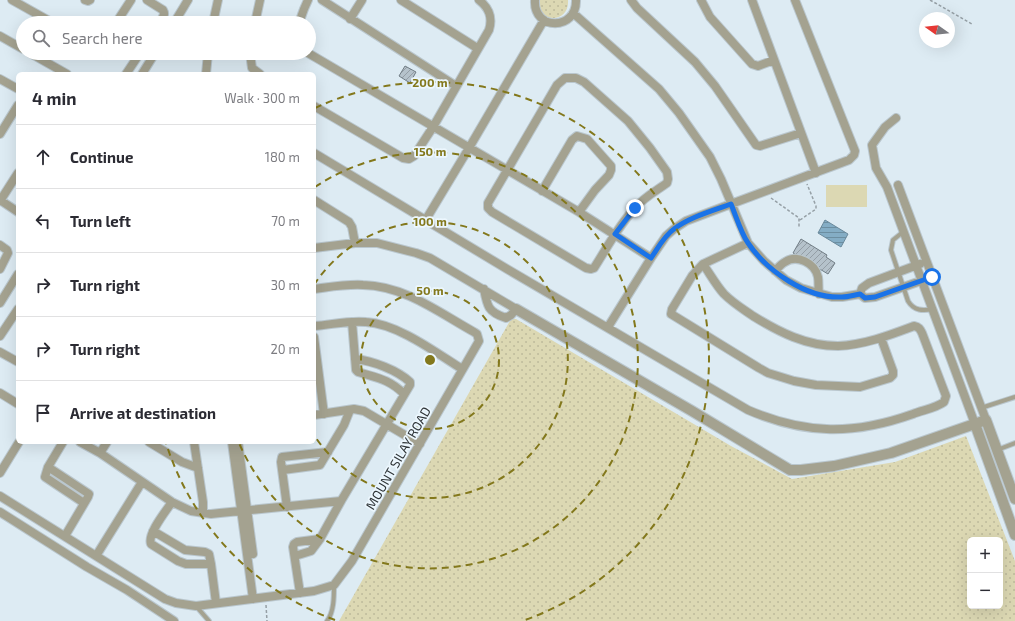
<!DOCTYPE html>
<meta charset="utf-8">
<style>
:root{--surface:#fff;--page:#f2f2f3;--text:#2b2b33;--muted:#7c7c81;--line:#e1e1e2}
body{margin:0;font-family:"Exo 2",sans-serif;background:var(--page);color:var(--text)}
.controls{position:absolute;right:12px;bottom:12px;display:grid;overflow:hidden;border-radius:6px;box-shadow:0 4px 16px #0002}
.controls button{width:36px;height:36px;display:grid;place-items:center;padding:0;border:0;border-bottom:1px solid var(--line);background:var(--surface);color:var(--text);font:20px sans-serif}
.compass{position:absolute;left:919px;top:12px;width:36px;height:36px;border-radius:50%;background:var(--surface);box-shadow:0 4px 16px #0002;rotate:285deg}
.stop{position:absolute;width:12px;height:12px;margin:-9px;border:3px solid #1a73e8;border-radius:50%;background:#fff}
.stop.end{background:#1a73e8;border-color:#fff;box-shadow:0 1px 4px #0008}
.list{margin:0;padding:0;list-style:none}
h2{display:flex;justify-content:space-between;align-items:center;height:52px;margin:0;padding:0 16px;font-size:17px}
h2 small{font-size:13px;font-weight:400;color:var(--muted)}
.list li{display:grid;grid-template-columns:26px 1fr auto;gap:12px;align-items:center;box-sizing:border-box;height:64px;padding:0 16px;border-top:1px solid var(--line)}
.list b{display:block;font-size:15px;white-space:nowrap}
.list em{font-size:13px;font-style:normal;color:var(--muted)}
.icon{flex:none;width:22px;height:22px;fill:none;stroke:currentColor;stroke-width:2;stroke-linecap:round;stroke-linejoin:round}
.map{position:relative;flex:none;width:1015px;height:621px;overflow:hidden}
.search{position:absolute;background:var(--surface);box-shadow:0 4px 16px #0002;left:16px;top:16px;width:300px;height:44px;display:flex;align-items:center;gap:10px;box-sizing:border-box;padding:0 14px;border-radius:22px;color:var(--muted);font-size:15px}
.panel{position:absolute;background:var(--surface);box-shadow:0 4px 16px #0002;left:16px;top:72px;width:300px;height:372px;border-radius:6px}
.map>svg:first-child{display:block}
.grass{fill:url(#grass-dots);fill-rule:evenodd}
.pitch{fill:#dcd8b3}
.water{fill:url(#water-rules);stroke:#6a899b}
.building{fill:url(#building-hatch);stroke:#717d85}
.lines{fill:none;stroke-linecap:round;stroke-linejoin:round}
.service-casing{stroke:#bac7ce;stroke-width:6}
.minor-casing{stroke:#bac7ce;stroke-width:10}
.tertiary-casing{stroke:#bac7ce;stroke-width:12}
.path{stroke:#96a0a6;stroke-width:1.5;stroke-dasharray:3 2;stroke-linecap:butt}
.service{stroke:#a4a290;stroke-width:4}
.minor{stroke:#a4a290;stroke-width:8}
.tertiary{stroke:#a4a290;stroke-width:10}
.route{stroke:#1a73e8;stroke-width:5}
.ring{fill:none;stroke:#83781c;stroke-width:2;stroke-dasharray:7 5}
.labels{text-anchor:middle;dominant-baseline:central;stroke-width:3.5;stroke-linejoin:round;paint-order:stroke}
.street-label{font-size:13px;fill:#2f3538;stroke:#ecf7fe}
.centre{fill:#83781c;stroke:#ecf7fe;stroke-width:2}
.ring-label{font-size:12px;text-anchor:middle;font-weight:bold;fill:#83781c;stroke:#ecf7fe;stroke-width:3.5;stroke-linejoin:round;paint-order:stroke}
</style>
<div class="map">
<svg width="1015" height="621" viewBox="0 0 1015 621">
<defs>
<pattern id="grass-dots" width="8" height="8" patternUnits="userSpaceOnUse"><rect width="8" height="8" fill="#dcd8b3"/><path d="M2 2h.1M6 6h.1" fill="none" stroke="#bdba9b" stroke-width="1.8" stroke-linecap="round"/></pattern>
<pattern id="water-rules" width="6" height="5" patternUnits="userSpaceOnUse"><rect width="6" height="5" fill="#84adc5"/><path d="M0 2.5h6" fill="none" stroke="#6c8ea1"/></pattern>
<pattern id="building-hatch" width="6" height="6" patternUnits="userSpaceOnUse"><rect width="6" height="6" fill="#b5c2cb"/><path d="M-1 1l2-2M0 6l6-6M5 7l2-2" fill="none" stroke="#949ea6"/></pattern>
</defs>
<rect width="100%" height="100%" fill="#ddebf3"/>
<!-- grass -->
<path class="grass" d="M539 0H568C570 25 535 23 539 0Z
M511 319H516L731 446 792 479 895 462 966 436 1015 561V621H339ZM970 540H1000V606H970Z"/>
<!-- pitch -->
<path class="pitch" d="M826 185H867V207H826Z"/>
<!-- water -->
<path class="water" d="M825 220 848 234 841 247 818 233Z"/>
<!-- building -->
<path class="building" d="M405 66 416 72 410 83 399 76Z
M801 239 827 255 826 257 835 263 828 274 793 253Z"/>
<g class="lines">
<!-- service casing -->
<g class="service-casing">
<path id="service" d="M903 232 893 240 891 250 908 301C914 311 923 311 933 309
M981 408 1015 397
M997 450 1015 443
M196 606 209 621
M327 621C334 612 334 597 334 585"/>
</g>
<!-- minor casing -->
<g class="minor-casing">
<path id="minor" d="M12 0 53 23
M85 0 88 1 90 0
M147 0 163 10C166 15 162 19 159 23
M322 0 456 86
M401 0 477 48
M535 0C533 31 577 31 576 0
M631 0 637 8 695 62 715 86 756 145 760 146 801 133
M701 0 710 17 752 64 758 66 774 60
M752 0 816 173
M573 13 659 89 679 113 710 157 721 179 748 243 764 261 786 280 801 288 832 297H842L860 294 865 298 875 297 932 277
M350 19 362 0
M116 23 131 0
M174 23 188 0
M213 23 218 0
M255 23 260 0
M299 23 304 9 308 0
M0 36 23 49
M30 53 67 74
M250 53 252 68 260 74
M308 53 579 212 651 258
M126 74 140 53
M142 74 155 53
M206 74 208 53
M565 78H576L584 82 628 121 650 148 667 172 668 179 667 183C656 191 644 197 635 208 618 226 607 248 594 268L591 269 586 268 492 212 488 208V203L557 85Z
M0 79 18 89
M314 106 403 158 409 159 414 156 433 127 489 30C493 17 489 8 479 0
M896 118 885 127 872 145 876 168 887 187 975 424
M0 134 18 105
M314 153 507 269 748 410C806 435 854 435 913 414 923 410 936 408 944 402L946 396 922 333C920 329 919 327 914 326 890 335 864 345 838 346 806 346 779 332 753 316 743 309 733 303 724 294 716 285 710 274 703 264
M898 185 986 420
M542 191 572 140 577 136 587 139 611 166V170L609 175 595 190 579 212
M0 200 18 212
M314 200 349 222 352 227 355 243
M0 201 18 173
M425 221 469 148 544 20
M748 243 703 264 692 276 672 309 671 314 759 368 768 373 794 381 816 385 860 387 890 378 893 375V371L881 338
M0 245 7 250 8 253 0 269
M314 248 355 243H377L416 253 430 258 516 309 511 315 506 318C488 312 487 306 484 289
M775 271C778 268 781 264 785 262 797 254 815 263 818 277 819 283 818 288 819 294
M860 294 862 288 869 283 920 264
M0 303 18 274
M352 322 356 370 358 372C377 378 389 379 404 394
M314 326C331 325 349 320 366 322 398 324 435 352 462 369
M608 327 651 258 666 236 674 229 686 221 731 204 849 160 854 155 855 151 795 0
M0 336 18 309
M314 337 324 414
M0 352 18 362
M0 393 18 404
M314 415 354 409 364 411 420 444
M63 442 48 467 45 477 84 503
M80 442 100 453 172 502 191 511 211 514 220 513 341 501
M149 442 182 462 198 468
M194 442 203 502V512
M232 442 253 599
M238 442 253 554
M100 453 107 442
M48 467 89 494 88 497 65 536
M283 470 320 465 344 425 350 410
M0 473 19 442
M0 496 165 599 176 603 196 606 314 591 334 585 352 561 479 341 477 334 474 332C438 312 405 286 363 285 346 284 330 287 314 289
M172 502C166 511 147 534 151 544L178 561 186 564H211
M287 507 281 462 282 457 328 452
M0 512 87 567 127 590 174 621
M153 531 185 550 205 552 209 554 211 564 216 603
M96 556 142 482
M295 556 311 551 320 539 341 501 410 385V382C397 370 373 361 355 359
M300 593 293 547 294 544 297 542 320 539"/>
</g>
<!-- tertiary casing -->
<g class="tertiary-casing">
<path id="tertiary" d="M516 309 692 411 790 470H801L834 466 891 453 986 420 1015 499
M975 424 1015 535"/>
</g>
<!-- path -->
<path class="path" d="M930 0 972 24
M771 198 799 218V227
M800 220 816 209V206L807 184
M266 605 267 621"/>
<!-- service -->
<use href="#service" class="service"/>
<!-- minor -->
<use href="#minor" class="minor"/>
<!-- tertiary -->
<use href="#tertiary" class="tertiary"/>
</g>
<g class="lines">
<!-- route -->
<path class="route" d="M635 208 615 234 651 258C658 248 664 236 674 229 690 217 712 211 731 204 736 216 741 233 748 243 767 271 807 299 842 297 848 297 854 295 860 294L865 298 875 297 932 277"/>
</g>
<!-- distance rings -->
<g class="ring">
<circle cx="430" cy="360" r="69"/>
<path d="M314 285A138 138 0 1 1 314 435"/>
<path d="M315 187A208 208 0 1 1 239 443"/>
<path d="M335 620A277 277 0 0 1 166 443M315 108A277 277 0 1 1 525 620"/>
</g>
<g class="labels">
<!-- street labels -->
<g class="street-label">
<text transform="translate(398 458) rotate(-60)">MOUNT SILAY ROAD</text>
</g>
</g>
<circle cx="430" cy="360" r="6" class="centre"/>
<g class="ring-label">
<text x="430" y="87">200 m</text>
<text x="430" y="156">150 m</text>
<text x="430" y="226">100 m</text>
<text x="430" y="295">50 m</text>
</g>
</svg>
<div class="controls">
<button>+</button>
<button>−</button>
</div>
<svg class="compass" viewBox="-18 -18 36 36"><path d="M0-13l5 13h-10z" fill="#e53935"/><path d="M0 13l5-13h-10z" fill="#7c7c81"/></svg>
<div class="stop" style="left:932px;top:277px"></div>
<div class="stop end" style="left:635px;top:208px"></div>
<div class="search"><svg class="icon" aria-label="search" viewBox="0 0 24 24"><circle cx="10" cy="10" r="6"/><path d="M15 15l6 6"/></svg>Search here</div>
<section class="panel">
<h2>4 min<small>Walk · 300 m</small></h2>
<ul class="list">
<li><svg class="icon" aria-label="ahead" viewBox="0 0 24 24"><path d="M12 20V5M6 11l6-6 6 6"/></svg><div><b>Continue</b></div><em>180 m</em></li>
<li><svg class="icon" aria-label="left" viewBox="0 0 24 24"><path d="M17 20v-9H6M10 6l-5 5 5 5"/></svg><div><b>Turn left</b></div><em>70 m</em></li>
<li><svg class="icon" aria-label="right" viewBox="0 0 24 24"><path d="M7 20v-9h11M14 6l5 5-5 5"/></svg><div><b>Turn right</b></div><em>30 m</em></li>
<li><svg class="icon" aria-label="right" viewBox="0 0 24 24"><path d="M7 20v-9h11M14 6l5 5-5 5"/></svg><div><b>Turn right</b></div><em>20 m</em></li>
<li><svg class="icon" aria-label="arrive" viewBox="0 0 24 24"><path d="M6 21V4h12l-3 4 3 4H6"/></svg><div><b>Arrive at destination</b></div></li>
</ul>
</section>
</div>
